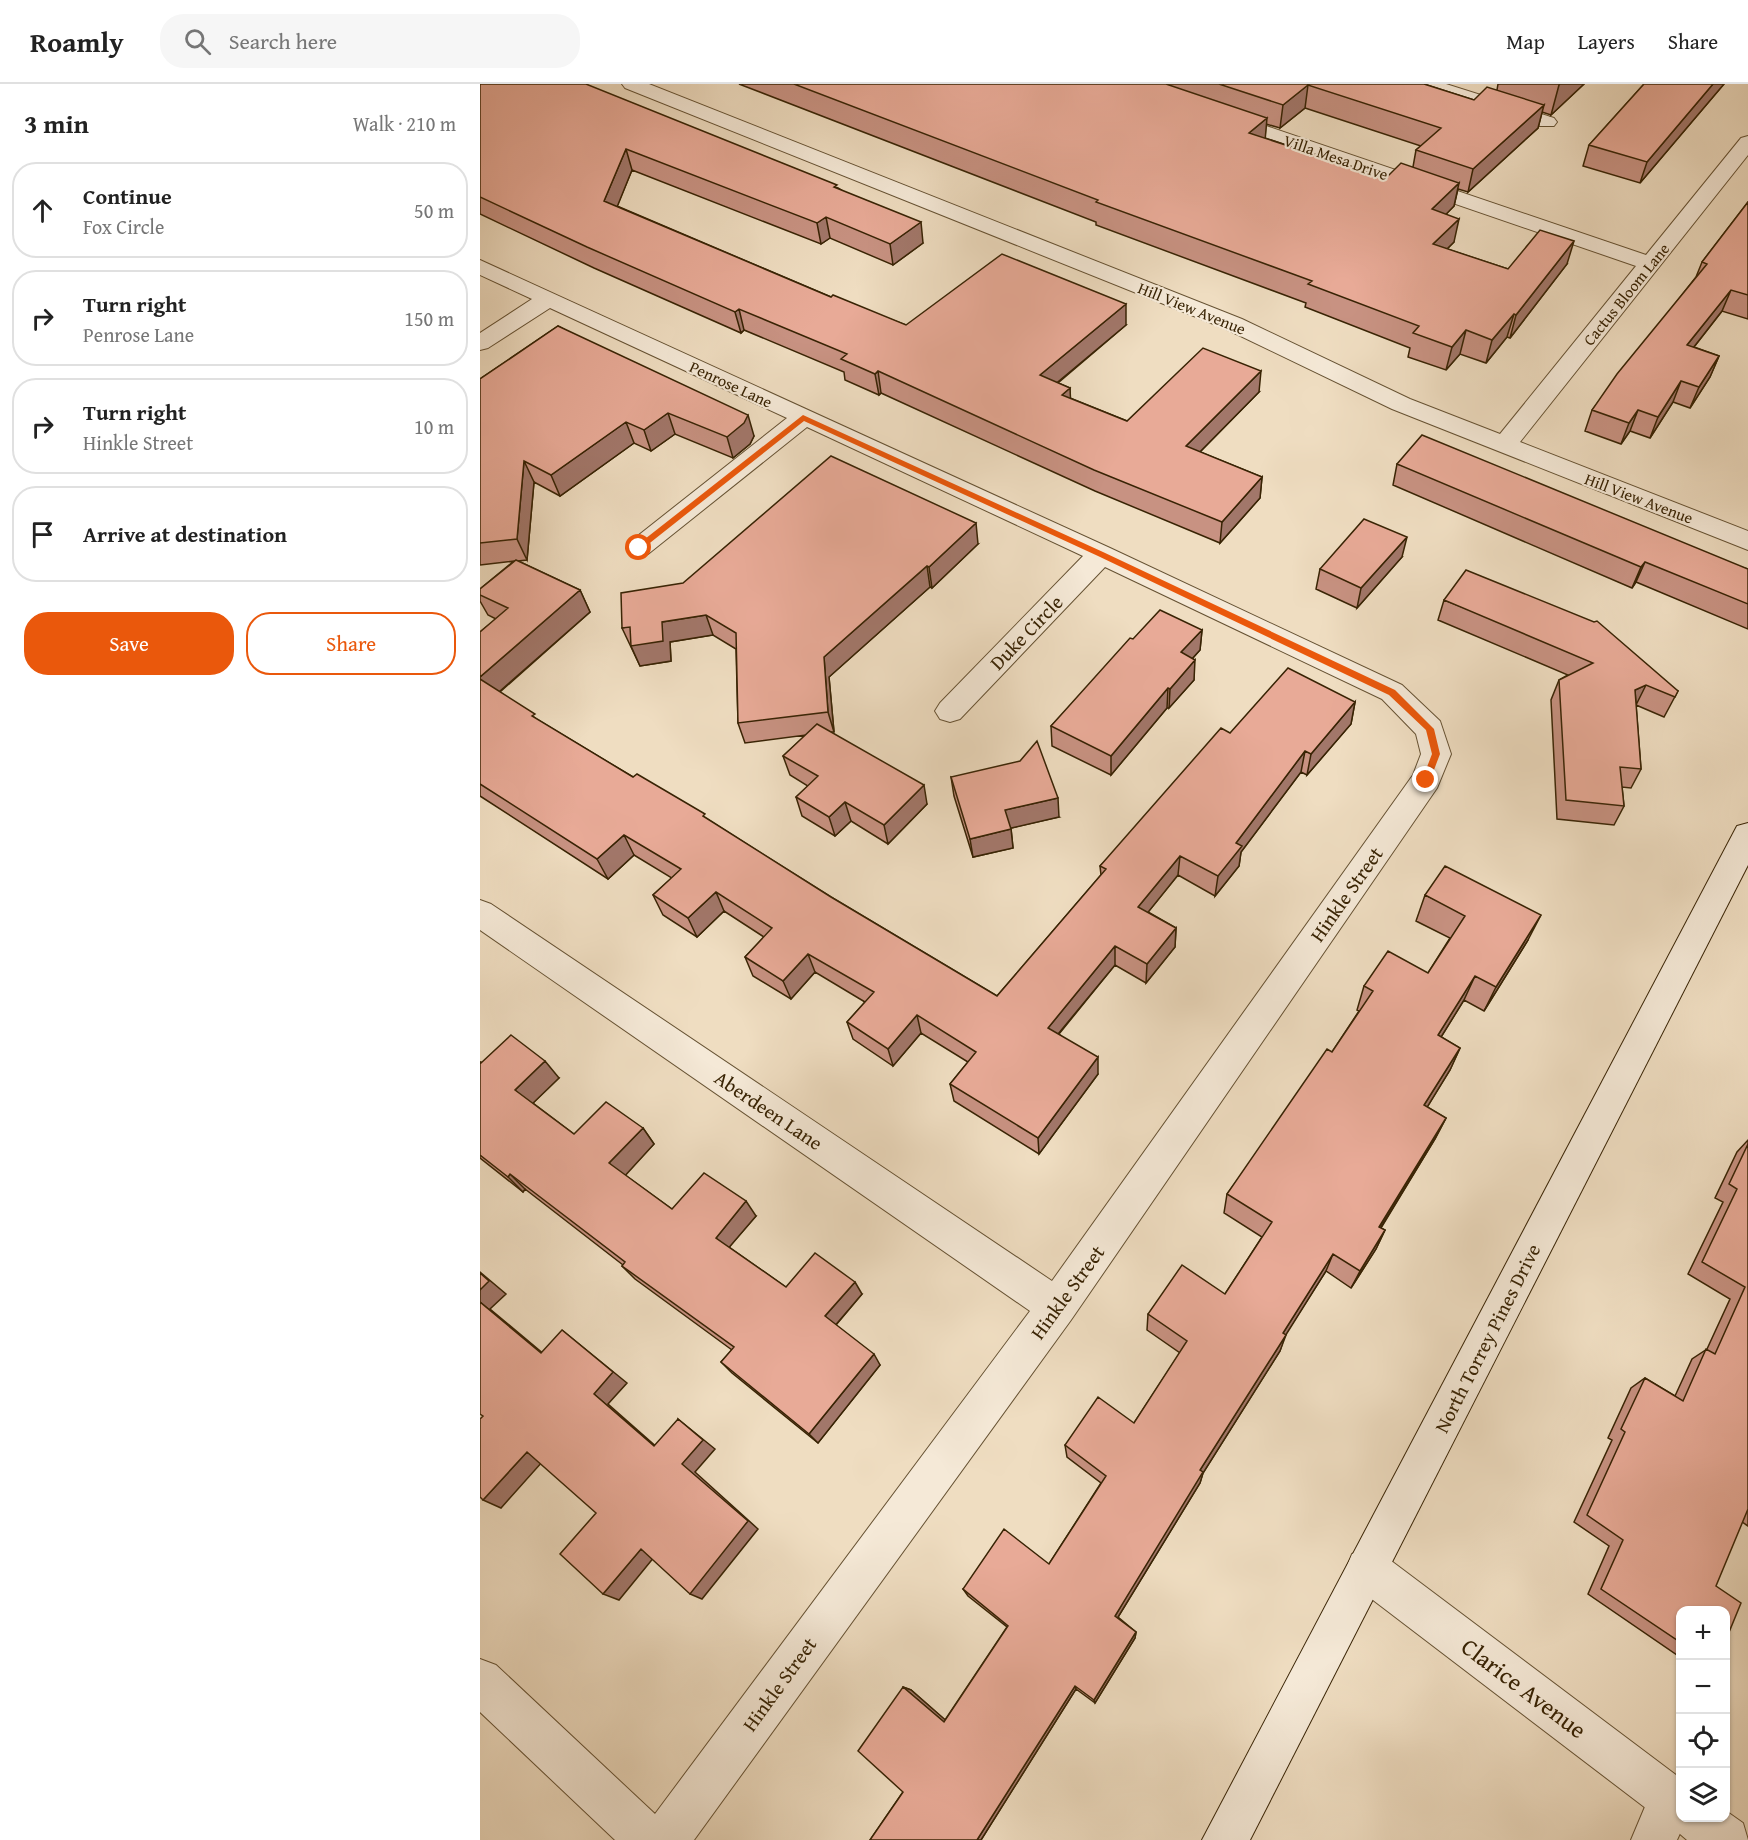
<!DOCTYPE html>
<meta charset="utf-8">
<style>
:root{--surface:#fff;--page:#f6f6f6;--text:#222;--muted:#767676;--line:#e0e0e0;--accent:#ea580c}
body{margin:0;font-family:"Gentium Book Plus",serif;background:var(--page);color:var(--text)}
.controls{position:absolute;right:18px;bottom:18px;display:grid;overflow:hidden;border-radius:12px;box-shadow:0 2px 4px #0004}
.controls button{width:54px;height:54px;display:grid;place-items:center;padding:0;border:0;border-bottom:2px solid var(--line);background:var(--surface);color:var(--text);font:30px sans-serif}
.stop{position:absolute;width:18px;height:18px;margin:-14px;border:4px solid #ea580c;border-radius:50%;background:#fff}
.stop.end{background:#ea580c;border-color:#fff;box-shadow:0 2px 6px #0008}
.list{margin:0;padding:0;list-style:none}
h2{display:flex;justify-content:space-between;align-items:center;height:78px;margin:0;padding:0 24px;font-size:26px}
h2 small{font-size:20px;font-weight:400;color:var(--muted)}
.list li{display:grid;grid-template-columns:39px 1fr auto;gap:18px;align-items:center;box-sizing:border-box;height:96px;margin:0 12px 12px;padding:0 12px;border:2px solid var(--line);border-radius:24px}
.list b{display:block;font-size:22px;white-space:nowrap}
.list p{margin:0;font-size:20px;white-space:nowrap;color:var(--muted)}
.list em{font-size:20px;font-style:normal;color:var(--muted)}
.actions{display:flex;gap:12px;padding:18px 24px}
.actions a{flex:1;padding:14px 0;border:2px solid var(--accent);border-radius:24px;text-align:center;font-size:21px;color:var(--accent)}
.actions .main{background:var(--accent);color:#fff}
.icon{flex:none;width:33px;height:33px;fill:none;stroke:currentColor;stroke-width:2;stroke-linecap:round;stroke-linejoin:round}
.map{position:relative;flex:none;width:1268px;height:1756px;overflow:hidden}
header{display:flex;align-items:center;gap:36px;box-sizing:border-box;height:84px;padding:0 30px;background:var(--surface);border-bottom:2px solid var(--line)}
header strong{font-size:28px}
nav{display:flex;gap:33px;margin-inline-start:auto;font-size:21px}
.search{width:420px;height:54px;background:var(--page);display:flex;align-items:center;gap:15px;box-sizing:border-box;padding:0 21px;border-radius:24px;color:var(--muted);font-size:22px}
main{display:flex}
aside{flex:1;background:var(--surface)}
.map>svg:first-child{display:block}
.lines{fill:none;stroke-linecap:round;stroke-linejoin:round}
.minor-casing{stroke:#665233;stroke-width:2}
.tertiary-casing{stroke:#665233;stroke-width:2}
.secondary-casing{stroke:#382304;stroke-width:2}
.minor{fill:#f5e9d7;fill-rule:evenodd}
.tertiary{fill:#f5e9d7;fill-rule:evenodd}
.secondary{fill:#f5e9d7;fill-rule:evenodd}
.wall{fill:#c89282;stroke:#382304;stroke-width:1.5;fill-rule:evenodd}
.shaded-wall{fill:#a2776a;stroke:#382304;stroke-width:1.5}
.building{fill:#e8aa97;stroke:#382304;stroke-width:1.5}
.route{fill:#ea580c}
.labels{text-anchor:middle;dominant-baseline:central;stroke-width:4.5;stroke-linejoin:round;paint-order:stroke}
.far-street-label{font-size:16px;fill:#382304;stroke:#f5e9d7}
.street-label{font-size:20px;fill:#382304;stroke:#f5e9d7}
.near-street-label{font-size:24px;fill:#382304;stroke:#f5e9d7}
</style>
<header>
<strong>Roamly</strong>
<div class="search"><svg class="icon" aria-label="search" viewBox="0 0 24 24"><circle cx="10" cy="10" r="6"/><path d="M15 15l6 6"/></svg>Search here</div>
<nav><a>Map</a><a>Layers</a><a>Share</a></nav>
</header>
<main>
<aside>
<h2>3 min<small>Walk · 210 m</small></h2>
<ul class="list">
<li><svg class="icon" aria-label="ahead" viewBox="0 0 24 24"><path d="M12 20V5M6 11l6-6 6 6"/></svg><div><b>Continue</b><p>Fox Circle</p></div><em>50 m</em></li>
<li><svg class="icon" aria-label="right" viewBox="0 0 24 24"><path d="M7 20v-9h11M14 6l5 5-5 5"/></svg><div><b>Turn right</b><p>Penrose Lane</p></div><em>150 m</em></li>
<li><svg class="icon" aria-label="right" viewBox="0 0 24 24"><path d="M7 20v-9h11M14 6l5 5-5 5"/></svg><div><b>Turn right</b><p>Hinkle Street</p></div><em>10 m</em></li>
<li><svg class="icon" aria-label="arrive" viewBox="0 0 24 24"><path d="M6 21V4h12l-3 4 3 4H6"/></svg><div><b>Arrive at destination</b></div></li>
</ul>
<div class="actions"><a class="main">Save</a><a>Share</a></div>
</aside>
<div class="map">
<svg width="1268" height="1756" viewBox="0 0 1268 1756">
<rect width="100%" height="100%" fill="#efddc1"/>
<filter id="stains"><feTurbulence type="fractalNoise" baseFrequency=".00333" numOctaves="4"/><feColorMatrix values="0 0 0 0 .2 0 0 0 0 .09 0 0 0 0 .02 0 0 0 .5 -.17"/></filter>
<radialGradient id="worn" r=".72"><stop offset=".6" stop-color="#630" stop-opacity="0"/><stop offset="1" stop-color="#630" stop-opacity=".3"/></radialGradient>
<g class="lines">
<!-- minor casing -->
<g class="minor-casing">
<path id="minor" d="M142 0H169L762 235 930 315 1020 350 1156 182 737 38 734 34 737 30H751L1166 171 1261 54 1268 52V71L1040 358 1268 447V466L912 325 746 245 145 4Z
M936 0H966L1074 34 1077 38 1074 42H1060L939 4Z
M0 176 630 464 922 601 960 637 971 670 957 704 591 1236 214 1756H135L0 1628V1575L16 1581 175 1730 550 1227 0 846V816L11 820 572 1197 933 691 941 670 936 650 902 615 625 483 480 635 470 638 460 635 455 627 460 619 603 472 327 343 168 470 159 473 150 470 146 464 150 458 307 334 70 224 8 264 0 266V249L52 215 0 191Z
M1191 1692 1200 1696V1734H1207L1197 1756H1151L1175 1699Z"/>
</g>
<!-- tertiary casing -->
<g class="tertiary-casing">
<path id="tertiary" d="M887 1464 902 1470 1200 1694V1734H1246V1727L1263 1739 1268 1756H1207L1200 1750 1197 1744 1184 1738 872 1500 866 1485 872 1470Z"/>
</g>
<!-- secondary casing -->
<g class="secondary-casing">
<path id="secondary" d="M1268 739V781L770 1756H722L1257 742Z"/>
</g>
<!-- minor -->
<use href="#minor" class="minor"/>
<!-- tertiary -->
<use href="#tertiary" class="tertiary"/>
<!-- secondary -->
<use href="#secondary" class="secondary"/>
</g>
<!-- wall -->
<path class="wall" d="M0 0 358 104 443 159 413 181 350 154 341 160 152 86 137 122 351 213 426 241H646L578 299 590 304V314L647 337 779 308 720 368 782 393 780 414 740 459 615 407 401 309 399 311 365 296 364 288 264 246 261 249 114 184 0 130Z
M259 0H944L994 16 1017 6 1018 0H1104L1071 31 1062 28 1058 44 988 108 978 105 974 122 966 130 974 158 967 165 1028 185 1087 180 1030 254 1027 253 1006 279 980 270 966 286 928 273 930 264 825 223 826 219 616 141V138ZM825 24 941 62 936 66 933 83 906 94 785 54 786 40 800 44Z
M1164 0H1244L1160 99 1103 82 1109 61Z
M1268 118V235L1242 227 1214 263 1239 272 1230 293 1210 324 1193 318 1170 354 1150 347 1141 360 1105 347 1112 326 1216 193 1222 178Z
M78 242 274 352 270 360 253 374 195 350 171 367 154 359 80 412 54 398 47 476 38 477 100 506 110 528 20 608 58 636 153 693 227 735 351 813 517 912 621 791 620 782 750 649 875 618 871 640 827 691 821 688 761 768 759 782 735 812 698 791 668 828 696 844 695 863 666 899 635 881 579 950 618 990 559 1070 474 1017 470 1000 488 978 441 949 413 982 373 955 367 938 385 918 335 888 311 915 273 892 265 873 284 853 244 827 217 853 183 831 173 811 192 794 154 771 128 795 0 712V548L16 535 8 531 0 517V505L34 477 0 481V295Z
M917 380 1268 485V545L1156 498 1152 504 913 401Z
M498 460 452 504 450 503 349 593 354 648H351L447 720 408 760 371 737 355 752 322 732 316 713 328 702 310 691 303 672 326 651 265 659 258 639 256 565 233 551 190 558 191 577 160 582 142 544Z
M922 473 877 524 836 505 840 485Z
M964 516 1198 607 1184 633 1156 621 1161 685 1151 704 1142 703 1144 722 1134 741 1077 735 1071 616 1079 596 1088 591 958 536Z
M722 546 720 566 713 574 714 596 689 624H687L631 691 572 662 571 642 653 555Z
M471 693 579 733 531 744 533 764 493 773 474 712Z
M945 811 1048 856 1004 927 984 916 961 953 980 964 970 986 947 1023 966 1034 955 1055 901 1144 905 1146 896 1165 871 1204 846 1187 805 1251 800 1267 723 1389 720 1399 638 1533 656 1548 655 1554 615 1619 596 1605 501 1756H390L423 1708V1603L431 1606 465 1636 527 1543 488 1512 483 1505 569 1480 621 1399 587 1373 585 1361 654 1339 700 1269 667 1246 668 1230 745 1210 782 1153 744 1129 747 1110 852 968 879 927 877 926 884 902 948 889 970 854 936 837Z
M0 978 79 994 53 1019 94 1050 163 1044 174 1060 145 1091 192 1125 276 1132 249 1163 306 1203 382 1210 356 1241 400 1281 338 1359 252 1289 241 1278 252 1266 155 1195 142 1182 143 1181 45 1105 43 1108 0 1074Z
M1268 1056V1442L1262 1438 1200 1527V1573L1108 1510 1129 1462 1094 1438 1132 1356 1128 1354 1151 1304 1165 1294 1195 1312 1212 1275 1227 1265 1250 1215 1208 1190 1243 1118 1235 1114 1257 1068Z"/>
<!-- shaded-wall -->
<path class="shaded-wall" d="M1080 0H1104L1071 31 1079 1Z
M1233 0H1244L1160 99 1167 78Z
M828 1 825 24 800 44 803 21Z
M1064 21 1058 44 988 108 993 85Z
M787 34 785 57 769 49Z
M146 65 152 86 131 138 124 117Z
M979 99 974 122 948 149 952 125Z
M346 133 350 154 341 160 337 139Z
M979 135 974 158 948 184 953 160Z
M441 138 443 159 413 181 410 160Z
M1094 157 1087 180 1030 254 1036 231Z
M1251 206 1242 227 1199 282 1207 261Z
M646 220V241L561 312 560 291Z
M259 225 264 246 261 249 255 228Z
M1034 230 1027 253 1006 279 1012 256Z
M986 246 980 270 966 286 972 263Z
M1239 272 1230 293 1210 324 1219 303Z
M398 287 401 309 399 311 395 290Z
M781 287 779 308 705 383 706 362Z
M1201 297 1193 318 1170 354 1178 333Z
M590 304 591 325 582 311Z
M1158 326 1150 347 1141 360 1149 339Z
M188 329 195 350 171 367 164 346Z
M268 331 274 352 270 360 253 374 247 353Z
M146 338 154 359 80 412 71 391Z
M44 377 54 398 47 476 37 455Z
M782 393 780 414 740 459 742 438Z
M496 439 498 460 452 504 449 483Z
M927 453 922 473 877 524 881 504Z
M1165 478 1156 498 1152 504 1161 483Z
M447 482 450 503 349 593 354 648 348 628 344 573Z
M100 506 110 528 11 615 0 596V593Z
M226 531 233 551 190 558 191 577 160 582 151 562 182 538Z
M722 546 720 566 700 588 701 568Z
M715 576 714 596 689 624 690 605Z
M1166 601 1156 621 1155 606Z
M688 604 687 624 631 691V672Z
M875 618 871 640 827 691 831 670Z
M825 667 821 688 761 768 759 782 735 812 738 792 756 759Z
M444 701 447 720 408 760 404 741Z
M578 714 579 733 527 745 525 726Z
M365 718 371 737 355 752 349 733Z
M531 745 533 764 493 773 490 755Z
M144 751 154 771 128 795 117 775Z
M700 772 698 791 657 842 658 823Z
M236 808 244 827 217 853 208 834Z
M1061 831 1048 856 1004 927 1016 903Z
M696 844 695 863 666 899 667 880Z
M635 862V881L569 961 568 944Z
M328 870 335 888 311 915 303 897Z
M995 892 984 916 948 974 958 951Z
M437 931 441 949 413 982 408 965Z
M980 964 970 986 935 1043 944 1021Z
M618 973V990L559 1070 558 1054Z
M65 977 79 994 50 1022 35 1006Z
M966 1034 955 1055 890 1161 899 1143Z
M163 1044 174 1060 142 1095 129 1079Z
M30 1090 45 1105 43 1108 28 1093Z
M266 1117 276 1132 246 1167 236 1154Z
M905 1146 896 1165 871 1204 880 1187Z
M853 1170 846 1187 797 1265 803 1249Z
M0 1188 26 1210 10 1225 77 1281 61 1269 0 1218Z
M375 1198 382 1210 353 1244 345 1232Z
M82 1246 147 1299 128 1320 187 1372 174 1362 114 1310Z
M806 1251 800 1267 723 1389 720 1399 635 1538V1532L720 1386Z
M394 1270 400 1281 338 1359 329 1350Z
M198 1335 235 1365 215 1388 278 1445 222 1515 210 1510 202 1380Z
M47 1368 63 1377 21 1424 3 1416Z
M161 1465 175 1472 139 1516 123 1510Z
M656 1548 655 1554 615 1619 614 1616Z
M595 1602 596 1605 501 1756H497Z
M423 1603 431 1606 470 1640 464 1638Z"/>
<!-- building -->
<path class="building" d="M0 0H106L357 101 354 103 441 138 410 160 346 133 337 139 146 65 124 117 351 213 353 211 426 241 522 170 646 220 560 291 590 304 582 311 647 337 723 264 781 287 706 362 782 393 742 438 614 386 398 287 395 290 361 275 367 270 259 225 255 228 107 163 0 113Z
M314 0H686L787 34 769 49 906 94 921 79 979 99 952 125 979 135 953 160 1028 185 1060 146 1094 157 1036 231 1034 230 1012 256 986 246 972 263 933 249 939 242 828 200 832 197 616 118 618 116Z
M739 0H944L994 16 1007 3 1064 21 993 85 936 66 961 44 828 1 803 21Z
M1164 0H1233L1167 78 1109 61Z
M1268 118V211L1251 206 1207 261 1239 272 1219 303 1201 297 1178 333 1158 326 1149 339 1112 326 1137 290 1227 180 1222 178Z
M78 242 268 331 264 339 247 353 188 329 164 346 146 338 71 391 44 377 37 455 0 459V295Z
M942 351 1268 485V520L1165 478 1161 483 917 380Z
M351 372 496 439 449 483 447 482 344 573 348 628 258 639 256 549 226 531 182 538 183 557 151 562 150 543 142 544 141 509 203 499Z
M884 435 927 453 881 504 840 485Z
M36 476 100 506 0 593V548L28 524 0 511V505Z
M986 486 1114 538 1117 537 1198 607 1195 613 1166 601 1155 606 1161 685 1140 683 1144 722 1086 716 1079 596 1113 579 964 516Z
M680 526 722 546 701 568 715 576 690 605 688 604 631 672 571 642 650 554 653 555Z
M808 584 875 618 831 670 825 667 756 759 762 762 738 792 700 772 658 823 696 844 667 880 635 862 568 944 618 973 558 1054 470 1000 496 968 437 931 408 965 367 938 394 908 328 870 303 897 265 873 292 844 236 808 208 834 173 811 201 785 144 751 117 775 0 700V595L55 630 52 632 153 693 157 690 225 730 223 732 351 813 517 912 626 785 620 782 741 644 750 649Z
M337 640 444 701 404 741 365 718 349 733 316 713 338 692 303 672Z
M557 657 578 714 525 726 531 745 490 755 471 693 540 677Z
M965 782 1061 831 1016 903 995 892 958 951 980 964 944 1021 966 1034 899 1143 905 1146 880 1187 853 1170 803 1249 806 1251 720 1386 723 1388 635 1532 656 1548 614 1616 595 1602 497 1756H390L423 1708 378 1667 423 1603 464 1638 528 1542 483 1505 524 1445 569 1480 626 1392 585 1361 618 1313 654 1339 707 1257 668 1230 702 1181 745 1210 792 1138 747 1110 847 965 852 968 893 907 884 902 908 867 948 889 985 832 945 811Z
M31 951 65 977 35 1006 94 1050 126 1018 163 1044 129 1079 192 1125 224 1089 266 1117 236 1154 306 1203 335 1169 375 1198 345 1232 394 1270 329 1350 241 1278 254 1263 142 1182 145 1178 30 1090 28 1093 0 1071V978L1 979Z
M1268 1060V1425L1236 1502 1261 1519 1245 1558V1527H1200V1558L1121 1505 1143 1456 1107 1431 1145 1348 1141 1345 1165 1294 1203 1317 1226 1265 1235 1270 1265 1203 1222 1178 1257 1105 1249 1100Z
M0 1189 9 1197 0 1206Z
M0 1218 61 1269 82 1246 133 1288 114 1310 174 1362 198 1335 223 1356 202 1380 268 1437 210 1510 161 1465 123 1510 80 1470 116 1429 47 1368 3 1416 0 1413V1335L3 1332 0 1330Z"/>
<!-- route -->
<path class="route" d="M323 331 623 468 915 606 954 645 960 670 949 699 946 700 942 696 952 670 946 646 909 611 618 472 324 337 161 466H156V462Z"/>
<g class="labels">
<!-- far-street labels -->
<g class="far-street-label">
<text transform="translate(856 73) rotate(19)">Villa Mesa Drive</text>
<text transform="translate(1146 210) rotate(-51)">Cactus Bloom Lane</text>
<text transform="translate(712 224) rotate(22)">Hill View Avenue</text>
<text transform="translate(251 300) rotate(25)">Penrose Lane</text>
<text transform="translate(1159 414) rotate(21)">Hill View Avenue</text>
</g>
<!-- street labels -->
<g class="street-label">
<text transform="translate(546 548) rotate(-46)">Duke Circle</text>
<text transform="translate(866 810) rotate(-55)">Hinkle Street</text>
<text transform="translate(289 1026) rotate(34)">Aberdeen Lane</text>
<text transform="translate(587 1208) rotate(-54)">Hinkle Street</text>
<text transform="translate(1007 1254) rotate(-63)">North Torrey Pines Drive</text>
<text transform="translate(299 1600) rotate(-54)">Hinkle Street</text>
</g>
<!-- near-street labels -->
<g class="near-street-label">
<text transform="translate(1044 1604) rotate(37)">Clarice Avenue</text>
</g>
</g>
<rect width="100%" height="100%" filter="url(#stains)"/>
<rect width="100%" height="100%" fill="url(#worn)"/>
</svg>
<div class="controls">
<button>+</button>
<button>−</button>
<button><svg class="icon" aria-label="locate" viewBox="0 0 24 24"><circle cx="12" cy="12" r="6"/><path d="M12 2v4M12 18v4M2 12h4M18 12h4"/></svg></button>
<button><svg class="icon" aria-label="layers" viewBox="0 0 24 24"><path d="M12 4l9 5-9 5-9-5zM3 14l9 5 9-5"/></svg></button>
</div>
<div class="stop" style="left:159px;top:464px"></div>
<div class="stop end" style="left:946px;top:696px"></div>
</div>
</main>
